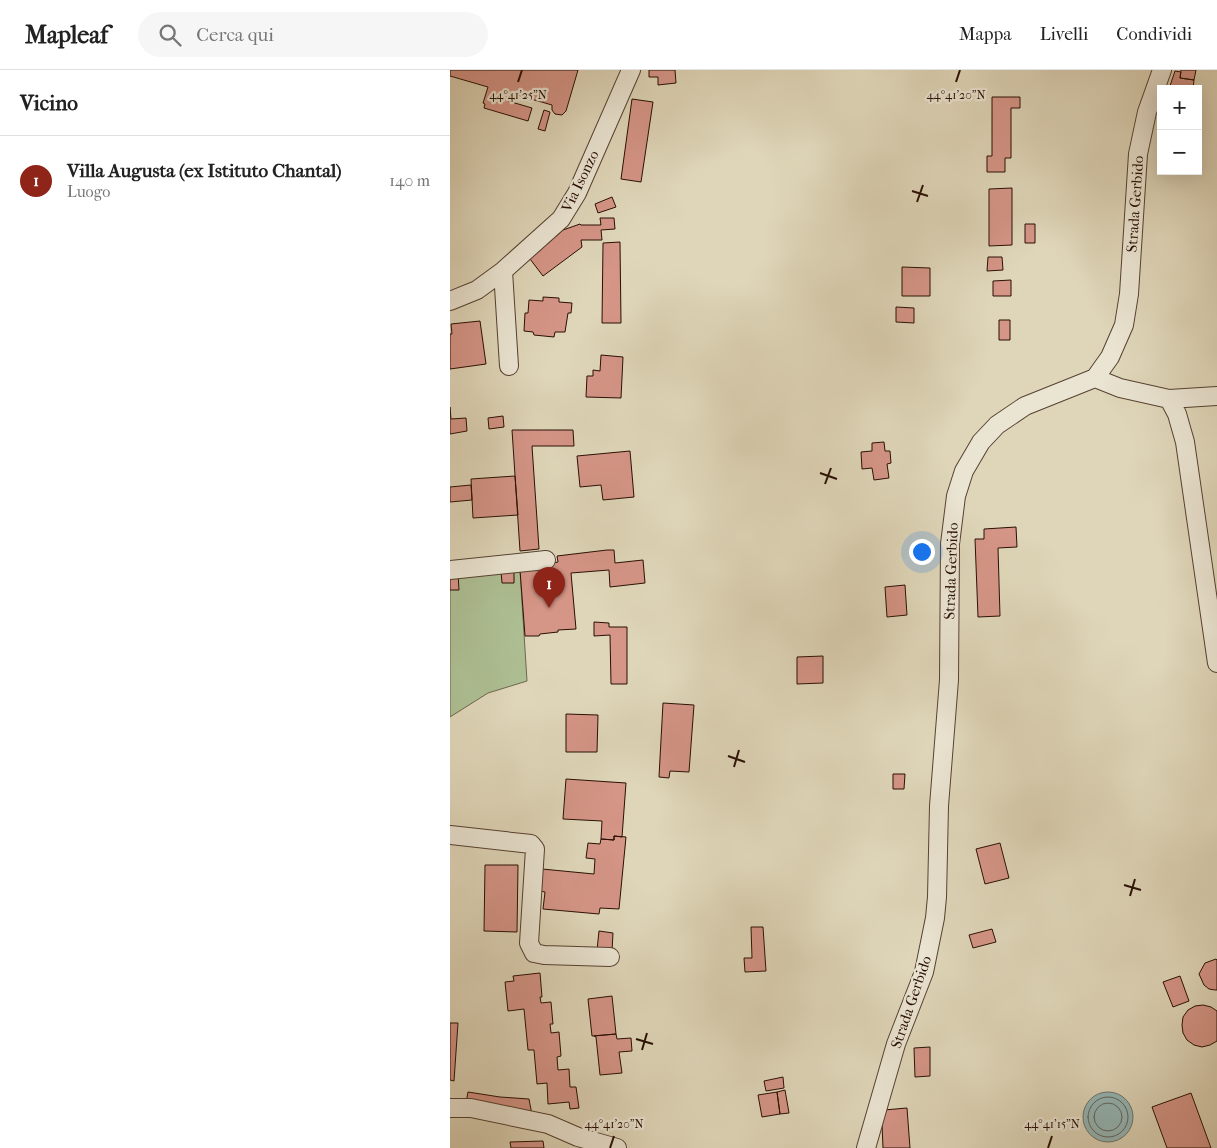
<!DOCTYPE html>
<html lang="it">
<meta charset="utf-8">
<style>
:root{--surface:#fff;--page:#f6f6f6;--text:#222;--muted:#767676;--line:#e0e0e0;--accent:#8f2418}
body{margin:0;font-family:"IM FELL French Canon",serif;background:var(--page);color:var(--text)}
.controls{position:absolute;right:15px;top:15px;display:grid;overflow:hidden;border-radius:0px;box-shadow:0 5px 20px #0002}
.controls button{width:45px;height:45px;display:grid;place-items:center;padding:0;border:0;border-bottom:1px solid var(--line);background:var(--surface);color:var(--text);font:25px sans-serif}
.you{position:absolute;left:471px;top:481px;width:18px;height:18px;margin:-12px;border:4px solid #fff;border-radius:50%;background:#1a73e8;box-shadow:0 0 0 8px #1a73e833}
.badge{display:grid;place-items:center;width:32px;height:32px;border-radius:50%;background:var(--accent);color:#fff;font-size:16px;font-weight:700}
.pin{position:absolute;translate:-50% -41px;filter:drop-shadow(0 1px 2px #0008)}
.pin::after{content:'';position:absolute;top:26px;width:18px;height:15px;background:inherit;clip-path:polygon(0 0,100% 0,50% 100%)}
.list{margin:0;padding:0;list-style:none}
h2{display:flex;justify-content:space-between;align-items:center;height:65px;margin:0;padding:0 20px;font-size:21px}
h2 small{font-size:16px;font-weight:400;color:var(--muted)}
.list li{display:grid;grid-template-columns:32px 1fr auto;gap:15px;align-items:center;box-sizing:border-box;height:90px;padding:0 20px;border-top:1px solid var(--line)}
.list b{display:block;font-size:19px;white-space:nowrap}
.list p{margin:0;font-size:16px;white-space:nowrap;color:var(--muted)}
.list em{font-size:16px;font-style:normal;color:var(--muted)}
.icon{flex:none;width:28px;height:28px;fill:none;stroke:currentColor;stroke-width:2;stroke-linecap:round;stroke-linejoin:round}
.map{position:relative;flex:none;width:767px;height:1078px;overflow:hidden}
header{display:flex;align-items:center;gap:30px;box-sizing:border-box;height:70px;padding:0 25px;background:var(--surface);border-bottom:1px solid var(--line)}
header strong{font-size:24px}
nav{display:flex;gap:28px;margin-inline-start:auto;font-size:18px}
.search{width:350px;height:45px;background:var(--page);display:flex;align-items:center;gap:12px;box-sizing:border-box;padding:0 18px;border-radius:28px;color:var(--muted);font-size:19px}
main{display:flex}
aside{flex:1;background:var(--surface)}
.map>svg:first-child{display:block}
.green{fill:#adbf93;stroke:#6b674c}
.water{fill:#95b7b7;stroke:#6a746f}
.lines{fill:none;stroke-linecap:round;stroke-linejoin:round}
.shore{stroke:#5f635e;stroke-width:1}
.building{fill:#d59587;stroke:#290f04}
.minor-casing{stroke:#564131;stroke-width:20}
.minor{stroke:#eae4d2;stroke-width:18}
.ticks{fill:none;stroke:#290f04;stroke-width:2}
.labels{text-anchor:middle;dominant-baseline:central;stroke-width:4.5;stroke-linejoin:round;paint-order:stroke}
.street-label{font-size:15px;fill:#290f04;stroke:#eae4d2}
.ticks-label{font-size:12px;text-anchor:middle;fill:#290f04;stroke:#eae4d2;stroke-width:4.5;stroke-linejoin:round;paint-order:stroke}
</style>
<header>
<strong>Mapleaf</strong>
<div class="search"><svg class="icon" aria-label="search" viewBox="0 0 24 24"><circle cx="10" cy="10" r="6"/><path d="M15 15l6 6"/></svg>Cerca qui</div>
<nav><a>Mappa</a><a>Livelli</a><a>Condividi</a></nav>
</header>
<main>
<aside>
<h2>Vicino<small></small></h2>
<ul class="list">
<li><span class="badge">1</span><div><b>Villa Augusta (ex Istituto Chantal)</b><p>Luogo</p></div><em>140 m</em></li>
</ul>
</aside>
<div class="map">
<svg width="767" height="1078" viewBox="0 0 767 1078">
<rect width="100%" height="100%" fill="#dfd6b9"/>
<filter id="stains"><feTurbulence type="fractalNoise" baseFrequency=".004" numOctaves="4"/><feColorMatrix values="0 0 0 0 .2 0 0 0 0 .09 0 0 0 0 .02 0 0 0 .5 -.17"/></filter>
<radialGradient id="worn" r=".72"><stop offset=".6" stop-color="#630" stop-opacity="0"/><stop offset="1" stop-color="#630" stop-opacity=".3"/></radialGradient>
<!-- green -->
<path class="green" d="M70 500 77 611 38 623 0 647V506Z"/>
<!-- water -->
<path class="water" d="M633 1047a25 25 0 1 1 50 0a25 25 0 1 1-50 0Z"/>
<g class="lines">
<!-- shore -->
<path class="shore" d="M638 1047a20 20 0 1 1 40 0a20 20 0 1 1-40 0Z
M644 1047a14 14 0 1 1 28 0a14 14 0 1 1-28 0Z"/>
</g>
<!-- building -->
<path class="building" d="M0 0H128L116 41 112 45 105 44 102 40V35L60 23 58 31 82 38 78 51 34 38 35 34 33 33 38 17 0 6Z
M199 0H225L226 13 208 15V7H199Z
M731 0H746L744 10 730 8Z
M725 1 731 2 730 8 744 10 743 19H719Z
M542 27H570V38H561V88H555V102H537V86H542Z
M182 29 203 32 191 112 171 109Z
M94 40 100 42 95 61 88 59Z
M562 118V175L539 176V119Z
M162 127 166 137 148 143 145 134Z
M150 148H164L165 159 151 160 152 170H131L132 177 93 206 80 189 113 160 130 154 131 155H151Z
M575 154H585V173H575Z
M170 172 171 253H152L153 173Z
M538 187H552L553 200 537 201Z
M452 197 480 198V226H452Z
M561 210V226H543V211Z
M93 227 109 228V232L122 233 121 243H118L115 262H105L104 267 84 265 83 262 74 261 75 243H78L79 230 93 231Z
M446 237 464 238V253L446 252Z
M549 250H560V270H549Z
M30 251 36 294 0 299V264H2L1 254Z
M151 285 173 287 171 328 136 327 137 306H143V300L150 301Z
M0 337 1 349 16 348 17 361 0 364Z
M53 346 54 357 39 359 38 348Z
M62 360H123L124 376H82L89 479 70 481Z
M434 372 435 381H440L441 393 437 394 439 408 424 410 422 398 412 399 411 382 422 381V373Z
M180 381 184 427 153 430 151 415 130 417 127 386Z
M65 406 68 445 23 448 21 409Z
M21 415 22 430 0 432V417Z
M566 457 567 477 548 478 550 546 528 547 525 469H534V459Z
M157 480H164L165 493 193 490 195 513 160 517 159 500 121 503 126 559 108 560V562L90 564 89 566H75L70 500 108 492 107 486Z
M64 500V513H52L51 501Z
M8 504 9 520H0V505Z
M455 515 457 545 437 547 435 517Z
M144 552 159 553V557H177V614H161L160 565 144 566Z
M373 586V613L347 614V587Z
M213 633 244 635 239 702 220 701 219 708 209 707Z
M116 644 148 645 147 682H116Z
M443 704H455L454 719H443Z
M116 709 176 713 172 767 164 766V770L151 769 152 751 113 749Z
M164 766 176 767 169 839 150 838 149 844 93 839 95 822 90 821 92 799 144 804 145 789 136 788 138 773 150 774 151 769 164 770Z
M550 773 559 808 535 814 526 779Z
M35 795H68L67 862 34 861Z
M301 857H313L316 901 295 902 294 888H302Z
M542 859 546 872 523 878 519 865Z
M149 861 163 863 162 881 147 880Z
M766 889 767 890V920H765L759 919 754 915 749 904 755 893Z
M90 903 92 927H90L91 933 101 932 103 954H100L101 963 109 962 111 986 107 987 108 1000 119 999 120 1017H126L129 1038 120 1039 119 1032 98 1034 97 1013 87 1014 84 980H78L74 939 58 941 55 912 64 911 63 906Z
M730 906 739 931 723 937 713 912Z
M162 926 166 964 142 966 138 929Z
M753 935 761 937 767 941V971L760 975 752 977 744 975 737 970 733 963 732 955 733 947 738 940 745 936Z
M0 953H8L4 1011 0 1010Z
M166 964 167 969 181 968 182 981 169 982 172 1003 150 1005 146 967 144 966Z
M480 977V1006L465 1007 464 978Z
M333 1007 334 1018 316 1021 314 1011Z
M335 1020 339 1043 330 1044 327 1022Z
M18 1022 50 1027 79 1029 82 1045 16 1033Z
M327 1022 330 1044 312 1047 308 1025Z
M741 1023 761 1078H717L702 1037Z
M457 1038 460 1078H433L432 1054 434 1040Z
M93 1071 94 1078H61L60 1072Z"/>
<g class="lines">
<!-- minor casing -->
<g class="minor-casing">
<path id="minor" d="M53 201 59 296
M0 231 27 220 53 201 111 149 127 123 181 0
M645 308 670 318 719 329 767 326
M719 329 727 344 735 372 767 593
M0 500 96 490
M0 765 81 774 85 779 79 873 84 883 94 885 160 887
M0 1038H21L98 1054 128 1067 167 1078
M416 1078 446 974 474 902 485 848 487 827 489 736 499 610 500 474 506 426 514 401 531 372 547 355 575 336 645 308 660 287 674 255 679 224 688 84 697 42 712 0"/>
</g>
<!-- minor -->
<use href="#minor" class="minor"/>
</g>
<!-- ticks -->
<path class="ticks" d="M68 12 72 0M506 12 510 0M462 121 478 126M467 132 473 115M370 403 387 409M375 414 381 398M278 686 295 692M284 697 289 680M674 815 691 820M680 826 685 809M186 969 203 974M192 980 197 963M160 1078 164 1066M598 1078 602 1066"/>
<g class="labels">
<!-- street labels -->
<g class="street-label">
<text transform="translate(130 111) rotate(-64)">Via Isonzo</text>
<text transform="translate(685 134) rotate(-86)">Strada Gerbido</text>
<text transform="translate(501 501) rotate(-88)">Strada Gerbido</text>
<text transform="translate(461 932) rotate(-71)">Strada Gerbido</text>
</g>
</g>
<g class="ticks-label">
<text x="68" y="29">44°41'25"N</text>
<text x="506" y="29">44°41'20"N</text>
<text x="164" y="1058">44°41'20"N</text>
<text x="602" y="1058">44°41'15"N</text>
</g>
<rect width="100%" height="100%" filter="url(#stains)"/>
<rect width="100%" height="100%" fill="url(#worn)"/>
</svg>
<div class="controls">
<button>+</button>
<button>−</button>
</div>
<div class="you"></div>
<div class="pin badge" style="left:99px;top:538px">1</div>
</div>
</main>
